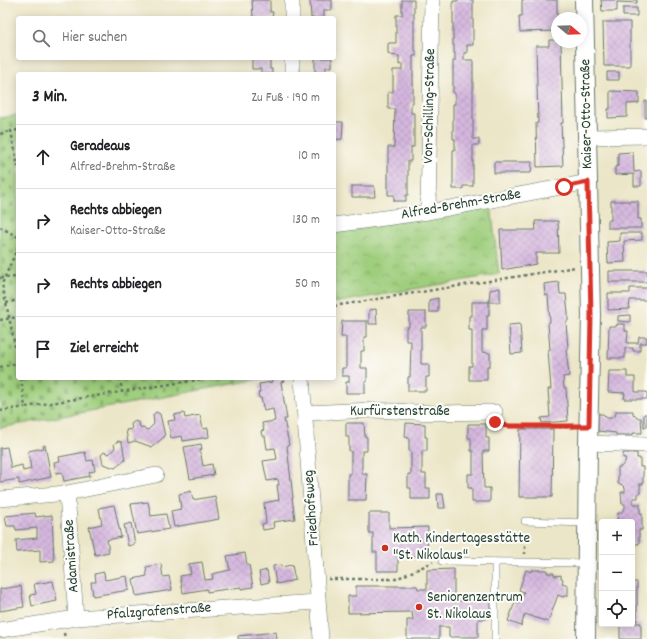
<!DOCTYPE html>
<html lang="de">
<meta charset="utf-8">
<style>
:root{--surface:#fff;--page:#f2f2f2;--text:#202124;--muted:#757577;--line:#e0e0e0}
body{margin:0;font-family:Dekko,sans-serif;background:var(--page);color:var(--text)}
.controls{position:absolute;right:12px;bottom:12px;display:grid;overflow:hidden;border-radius:4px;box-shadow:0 2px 10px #0003}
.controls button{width:36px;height:36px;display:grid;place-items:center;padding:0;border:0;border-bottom:1px solid var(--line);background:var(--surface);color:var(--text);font:20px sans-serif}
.compass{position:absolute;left:551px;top:12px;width:36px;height:36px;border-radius:50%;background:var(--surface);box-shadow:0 2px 10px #0003;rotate:109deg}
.stop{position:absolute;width:12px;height:12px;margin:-9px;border:3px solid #d93025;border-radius:50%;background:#fff}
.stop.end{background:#d93025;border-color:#fff;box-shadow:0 1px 4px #0008}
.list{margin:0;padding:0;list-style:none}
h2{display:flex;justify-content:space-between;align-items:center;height:52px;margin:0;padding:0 16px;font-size:17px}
h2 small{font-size:13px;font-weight:400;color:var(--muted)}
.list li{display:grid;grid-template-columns:26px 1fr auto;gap:12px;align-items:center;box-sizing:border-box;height:64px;padding:0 16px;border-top:1px solid var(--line)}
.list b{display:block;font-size:15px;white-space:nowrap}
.list p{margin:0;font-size:13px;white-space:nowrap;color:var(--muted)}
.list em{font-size:13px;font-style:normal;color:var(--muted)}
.icon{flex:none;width:22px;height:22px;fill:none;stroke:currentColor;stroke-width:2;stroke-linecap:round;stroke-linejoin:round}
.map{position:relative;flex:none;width:647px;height:639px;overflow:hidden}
.search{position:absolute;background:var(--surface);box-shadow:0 2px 10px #0003;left:16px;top:16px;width:320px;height:44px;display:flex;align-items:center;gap:10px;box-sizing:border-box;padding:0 14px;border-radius:4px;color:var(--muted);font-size:15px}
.panel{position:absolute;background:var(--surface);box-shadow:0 2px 10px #0003;left:16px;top:72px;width:320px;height:308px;border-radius:4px}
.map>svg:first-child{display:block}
.cemetery{fill:url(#cemetery-stones);stroke:#5f8658}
.park{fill:url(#park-crowns);stroke:#5f8658}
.building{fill:url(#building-cross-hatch)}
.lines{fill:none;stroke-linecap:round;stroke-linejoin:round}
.service-casing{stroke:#677868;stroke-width:8}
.minor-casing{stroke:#677868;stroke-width:16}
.tertiary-casing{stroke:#677868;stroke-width:20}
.path{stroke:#677868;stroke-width:2.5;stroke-dasharray:3 3;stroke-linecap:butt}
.service{stroke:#fff;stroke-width:7}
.minor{stroke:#fff;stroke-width:15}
.tertiary{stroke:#fff;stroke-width:18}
.route{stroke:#d93025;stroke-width:5}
.poi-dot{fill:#c8321e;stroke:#fdfcf7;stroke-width:1.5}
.labels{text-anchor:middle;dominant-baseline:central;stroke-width:4;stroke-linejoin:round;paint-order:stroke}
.street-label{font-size:15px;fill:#1f3d34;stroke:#fdfcf7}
.poi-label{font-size:15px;fill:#1f3d34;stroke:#fdfcf7;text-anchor:start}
</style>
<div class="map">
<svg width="647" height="639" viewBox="0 0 647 639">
<defs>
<pattern id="cemetery-stones" width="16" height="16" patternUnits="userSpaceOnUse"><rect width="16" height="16" fill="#9fce7d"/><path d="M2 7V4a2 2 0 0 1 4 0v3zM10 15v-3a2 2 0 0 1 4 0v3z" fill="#81a867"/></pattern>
<pattern id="park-crowns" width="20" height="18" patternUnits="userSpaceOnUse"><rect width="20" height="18" fill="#9fce7d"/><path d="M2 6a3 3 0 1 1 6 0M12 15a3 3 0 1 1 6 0" fill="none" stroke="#81a867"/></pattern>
<pattern id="building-cross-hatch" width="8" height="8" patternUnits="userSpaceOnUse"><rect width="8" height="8" fill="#d5b7de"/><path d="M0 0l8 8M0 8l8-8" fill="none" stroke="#b69ebf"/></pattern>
</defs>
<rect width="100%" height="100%" fill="#fdfcf7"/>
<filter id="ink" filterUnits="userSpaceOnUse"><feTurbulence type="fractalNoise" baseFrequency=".025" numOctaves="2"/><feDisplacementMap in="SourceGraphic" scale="8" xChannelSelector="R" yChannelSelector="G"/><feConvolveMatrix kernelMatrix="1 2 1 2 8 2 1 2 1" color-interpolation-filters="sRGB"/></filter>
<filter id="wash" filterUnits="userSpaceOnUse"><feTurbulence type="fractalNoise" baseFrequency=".012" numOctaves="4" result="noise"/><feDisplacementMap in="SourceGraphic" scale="16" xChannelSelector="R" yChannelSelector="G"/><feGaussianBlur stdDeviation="0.9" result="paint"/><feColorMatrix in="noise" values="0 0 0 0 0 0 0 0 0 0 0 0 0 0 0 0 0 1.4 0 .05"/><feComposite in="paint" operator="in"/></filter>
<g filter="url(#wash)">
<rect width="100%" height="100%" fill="#ece6c8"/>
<!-- cemetery -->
<path class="cemetery" d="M18 115V378H264L0 428V118Z"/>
<!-- park -->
<path class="park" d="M491 205 499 274 334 303V232Z"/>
<g id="blocks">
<!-- building -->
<path class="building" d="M252 0H270V12H273L272 18H253Z
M310 0H332V10H324V18H311Z
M402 0H414V50H416V56H413V103H411V113H414V147H411V161H408V195H406V201H394V195H388V147H394L395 109H388V92H393V70H402V64L399 65V56L390 55 388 53V44L389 43H396V15H402Z
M457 0H473V45H467V53H464V60H473V139H479V145H473V186H463V189H453V150H455V139H453V104H455V93H453V61H455V53H454V45H453V1H457Z
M522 0H557V31L520 32 519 16H522Z
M601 0H637V3L617 2V11H602Z
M623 8H637V16H623Z
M603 22H630V66H604Z
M549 40H557V42H561L563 123H561L563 166 537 167 536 123H538L536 46H549Z
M252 58H270V69H272V74H261V69H252Z
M315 58H332V67H326V74H315Z
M607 72H619V80H607Z
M610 91 639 92V103L627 104V117L608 118V109H610Z
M645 101H647V118H645Z
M334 122H343L342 139 334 140Z
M633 152 634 172 641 171V186H634V174L615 175V167L618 166V153Z
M494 162H532L531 173H494Z
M352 186H374L375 197H352Z
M611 201H638V219H641V228H608V220H611Z
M535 221H558L559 253H536V264L502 270 500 230H536Z
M620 233H642V240L624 241 625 262 608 263 607 242 620 241Z
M609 271H647V282H609Z
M559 282 560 294H566L568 313V321L566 322 568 349H566L569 376 563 377 564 388H566L568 421 542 423 541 418 550 417 548 389H551L548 350H550L548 323 550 322 548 295H545L544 284Z
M500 288V302H489L490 290Z
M630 288H647V300H630L629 309 608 310V293H630Z
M438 298V312H429V300Z
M472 302H489V316H487V330H482V352L490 353V366H487V380H469V366H472V330H469V316H472Z
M376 309 377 324H369V310Z
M409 312H426V327H421V364H429V377H426V391H408V377H410L411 341H406V327H409Z
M630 315V322L618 321V316Z
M342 321H367V337H364V351H361V368H367V382H365V393H346V382H349V376H342V368H346V337H341Z
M520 324 522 353 511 354 509 325Z
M617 324H625V331H628L627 343H638L639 337H647V343H640V351H633V348H625V358H608L609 326H617Z
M609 371H627V377H635V392H647V399H624L625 393 608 392Z
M271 378H283L284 381 281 382 287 419H284L289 445 287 446 293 498H292L295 519 273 522 274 528 263 530 262 524 266 523 264 503 279 500 277 485H279L278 479 267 481 263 461 277 459 275 448 267 449 265 436H262L261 431 264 430 262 423 275 421 273 409 264 411 261 398H259L258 393 260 392 259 384 272 382Z
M616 411H633V414L637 418H641L642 433H633V435H616V433L598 431V414H603L607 418H612L616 414Z
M156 412 160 414 165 436 152 447 135 441 128 443 126 430 132 429 131 424 135 421 139 423 140 427 148 430 154 424 153 415Z
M184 413 185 418 200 415 203 429 208 428 209 437 183 441 182 436 171 438 168 421 175 420 174 415Z
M644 414H647V427H644Z
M346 423H364L365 437H367V451H362V474H367L366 500H348V474H351V451H349V437H346Z
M406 423 425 424V437H427V451H422V474H426V488H430V499H411V488H408V474H411V451H409V438L405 437Z
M468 424H486V438H489V451H483L484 488H490V502H472V488H468V474H473V451H471V438H468Z
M520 429H553L552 497H519Z
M118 441 122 442 125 460 115 468 103 464 101 455 104 452 109 454 115 448 114 444Z
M201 444 202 449 200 450 203 466 212 464 214 475 190 479 184 447Z
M45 445 51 477 19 484V479L0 482V448L7 447 11 468 22 465 23 471 31 469 28 451 44 448 43 446Z
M85 452 87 461 93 460 95 471 89 472 90 476 64 481 62 472 56 473 54 462 60 461 59 457Z
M623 453H637V458H640V467H643V484H640V493H638V498H633V504H640V513H642V530H639V544H632V522H617L618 513H621L625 508V504H622L621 492H625V488L621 484H618V467H621L625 462 626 458H623Z
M191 491 193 500 215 496 219 519 174 527 171 511 181 509 179 494Z
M437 494H443L445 508H438Z
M148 502 151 516 166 514 169 529 137 534 131 504Z
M114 505 121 537 107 540 109 552 95 555 89 527 102 524 99 508Z
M35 513 36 517 52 515 54 561 40 562V550L17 552 16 540 37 538V528L16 530 15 526H7L5 516Z
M369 513H389V528L428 527 427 556H398V571H377V552H373V533H369Z
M131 523 135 544 128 546 124 525Z
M245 553 247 565H249L253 587 241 589V587L207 592V589L183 593 180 576 191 574 189 564 202 562 205 580 213 579 212 574 230 570 227 556Z
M161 564 163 577 169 576 172 590 136 596 133 579 147 576 146 567Z
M281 565V567L292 565 295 580 276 584 273 566Z
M454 569V595H452V601H490V613H486V619H478V637H449V627H439V639H407V620H413L412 612 348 613V596H356V586H417L418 589H427V570Z
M267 570 269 582 261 584 259 572Z
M526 570 531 572 532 570H547V573H554V575L556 576 561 575V578L563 579 562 583 568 585V596H564L563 597 558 595 548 622 525 614 521 626 508 621 515 602 520 603 524 592 519 590Z
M104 572 105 580 127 576 129 590 93 596 91 582H96L95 574Z
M53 581 57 601 32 606 30 595 36 594 34 584Z
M632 582H637V621H632Z
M21 586 24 607 0 611V589Z
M632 623H641V639H620V624H632Z
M276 632 277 639H238V636Z"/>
</g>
</g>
<g filter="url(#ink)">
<use href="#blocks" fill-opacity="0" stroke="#677868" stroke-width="1"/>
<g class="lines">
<!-- service casing -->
<g class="service-casing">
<path id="service" d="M525 521 587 523
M442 561 586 563
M495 562V639"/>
</g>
<!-- minor casing -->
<g class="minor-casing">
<path id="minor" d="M292 18V0
M292 74V58
M588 137 647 136
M428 212 432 0
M334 225 428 212 588 182
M302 378 321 639
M305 413 372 410 434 413 495 412
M588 443 647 445
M67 493 156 475
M0 499 67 493 76 618
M0 630 76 618 318 602"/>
</g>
<!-- tertiary casing -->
<g class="tertiary-casing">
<path id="tertiary" d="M584 0 591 315 588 443 586 639"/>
</g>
<!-- path -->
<path class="path" d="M18 130 11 131 18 167
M0 134 11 131
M0 227 18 237
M18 247 2 284 18 360
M0 278 18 277
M6 303 18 300
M334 306 576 267
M0 320 18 317
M0 367 18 363
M21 378 25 407 209 378
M120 378 122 391
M0 411 25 407
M499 424 509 426 574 427
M525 546V554
M328 579H396L433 562
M64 633 65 639"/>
<!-- service -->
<use href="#service" class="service"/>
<!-- minor -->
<use href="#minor" class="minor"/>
<!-- tertiary -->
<use href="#tertiary" class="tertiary"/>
</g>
</g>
<g class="lines" filter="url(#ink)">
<!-- route -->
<path class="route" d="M495 422 501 425 510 426H589L591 315 588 182 564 187"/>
</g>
<!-- markers -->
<g class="poi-dot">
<circle cx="385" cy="548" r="4"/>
<circle cx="419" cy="607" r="4"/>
</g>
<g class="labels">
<!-- street labels -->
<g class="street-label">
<text transform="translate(430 106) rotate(-89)">Von-Schilling-Straße</text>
<text transform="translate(587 114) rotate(-91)">Kaiser-Otto-Straße</text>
<text transform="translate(461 205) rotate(-10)">Alfred-Brehm-Straße</text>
<text x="400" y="412">Kurfürstenstraße</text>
<text transform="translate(312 508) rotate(-94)">Friedhofsweg</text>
<text transform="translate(72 556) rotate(-94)">Adamistraße</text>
<text transform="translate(159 612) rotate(-4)">Pfalzgrafenstraße</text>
</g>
<!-- poi labels -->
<g class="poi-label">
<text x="393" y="539">Kath. Kindertagesstätte<tspan x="393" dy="17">"St. Nikolaus"</tspan></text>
<text x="427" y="598">Seniorenzentrum<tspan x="427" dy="17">St. Nikolaus</tspan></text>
</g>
</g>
</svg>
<div class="controls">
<button>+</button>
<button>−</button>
<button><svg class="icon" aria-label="locate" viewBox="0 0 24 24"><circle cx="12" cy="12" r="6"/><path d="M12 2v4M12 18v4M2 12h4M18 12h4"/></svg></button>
</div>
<svg class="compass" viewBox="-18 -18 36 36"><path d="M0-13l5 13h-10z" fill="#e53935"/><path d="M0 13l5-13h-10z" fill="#757577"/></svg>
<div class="stop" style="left:564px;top:187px"></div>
<div class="stop end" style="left:495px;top:422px"></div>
<div class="search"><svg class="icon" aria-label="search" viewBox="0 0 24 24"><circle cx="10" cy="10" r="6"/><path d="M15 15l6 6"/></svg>Hier suchen</div>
<section class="panel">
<h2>3 Min.<small>Zu Fuß · 190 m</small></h2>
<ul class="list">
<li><svg class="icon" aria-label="ahead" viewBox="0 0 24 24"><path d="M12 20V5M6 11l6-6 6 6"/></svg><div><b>Geradeaus</b><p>Alfred-Brehm-Straße</p></div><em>10 m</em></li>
<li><svg class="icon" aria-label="right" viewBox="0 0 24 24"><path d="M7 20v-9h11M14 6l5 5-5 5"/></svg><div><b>Rechts abbiegen</b><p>Kaiser-Otto-Straße</p></div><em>130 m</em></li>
<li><svg class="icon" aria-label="right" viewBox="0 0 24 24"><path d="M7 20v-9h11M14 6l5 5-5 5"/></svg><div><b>Rechts abbiegen</b></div><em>50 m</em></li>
<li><svg class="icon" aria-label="arrive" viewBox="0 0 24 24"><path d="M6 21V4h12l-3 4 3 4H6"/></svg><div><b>Ziel erreicht</b></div></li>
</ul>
</section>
</div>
